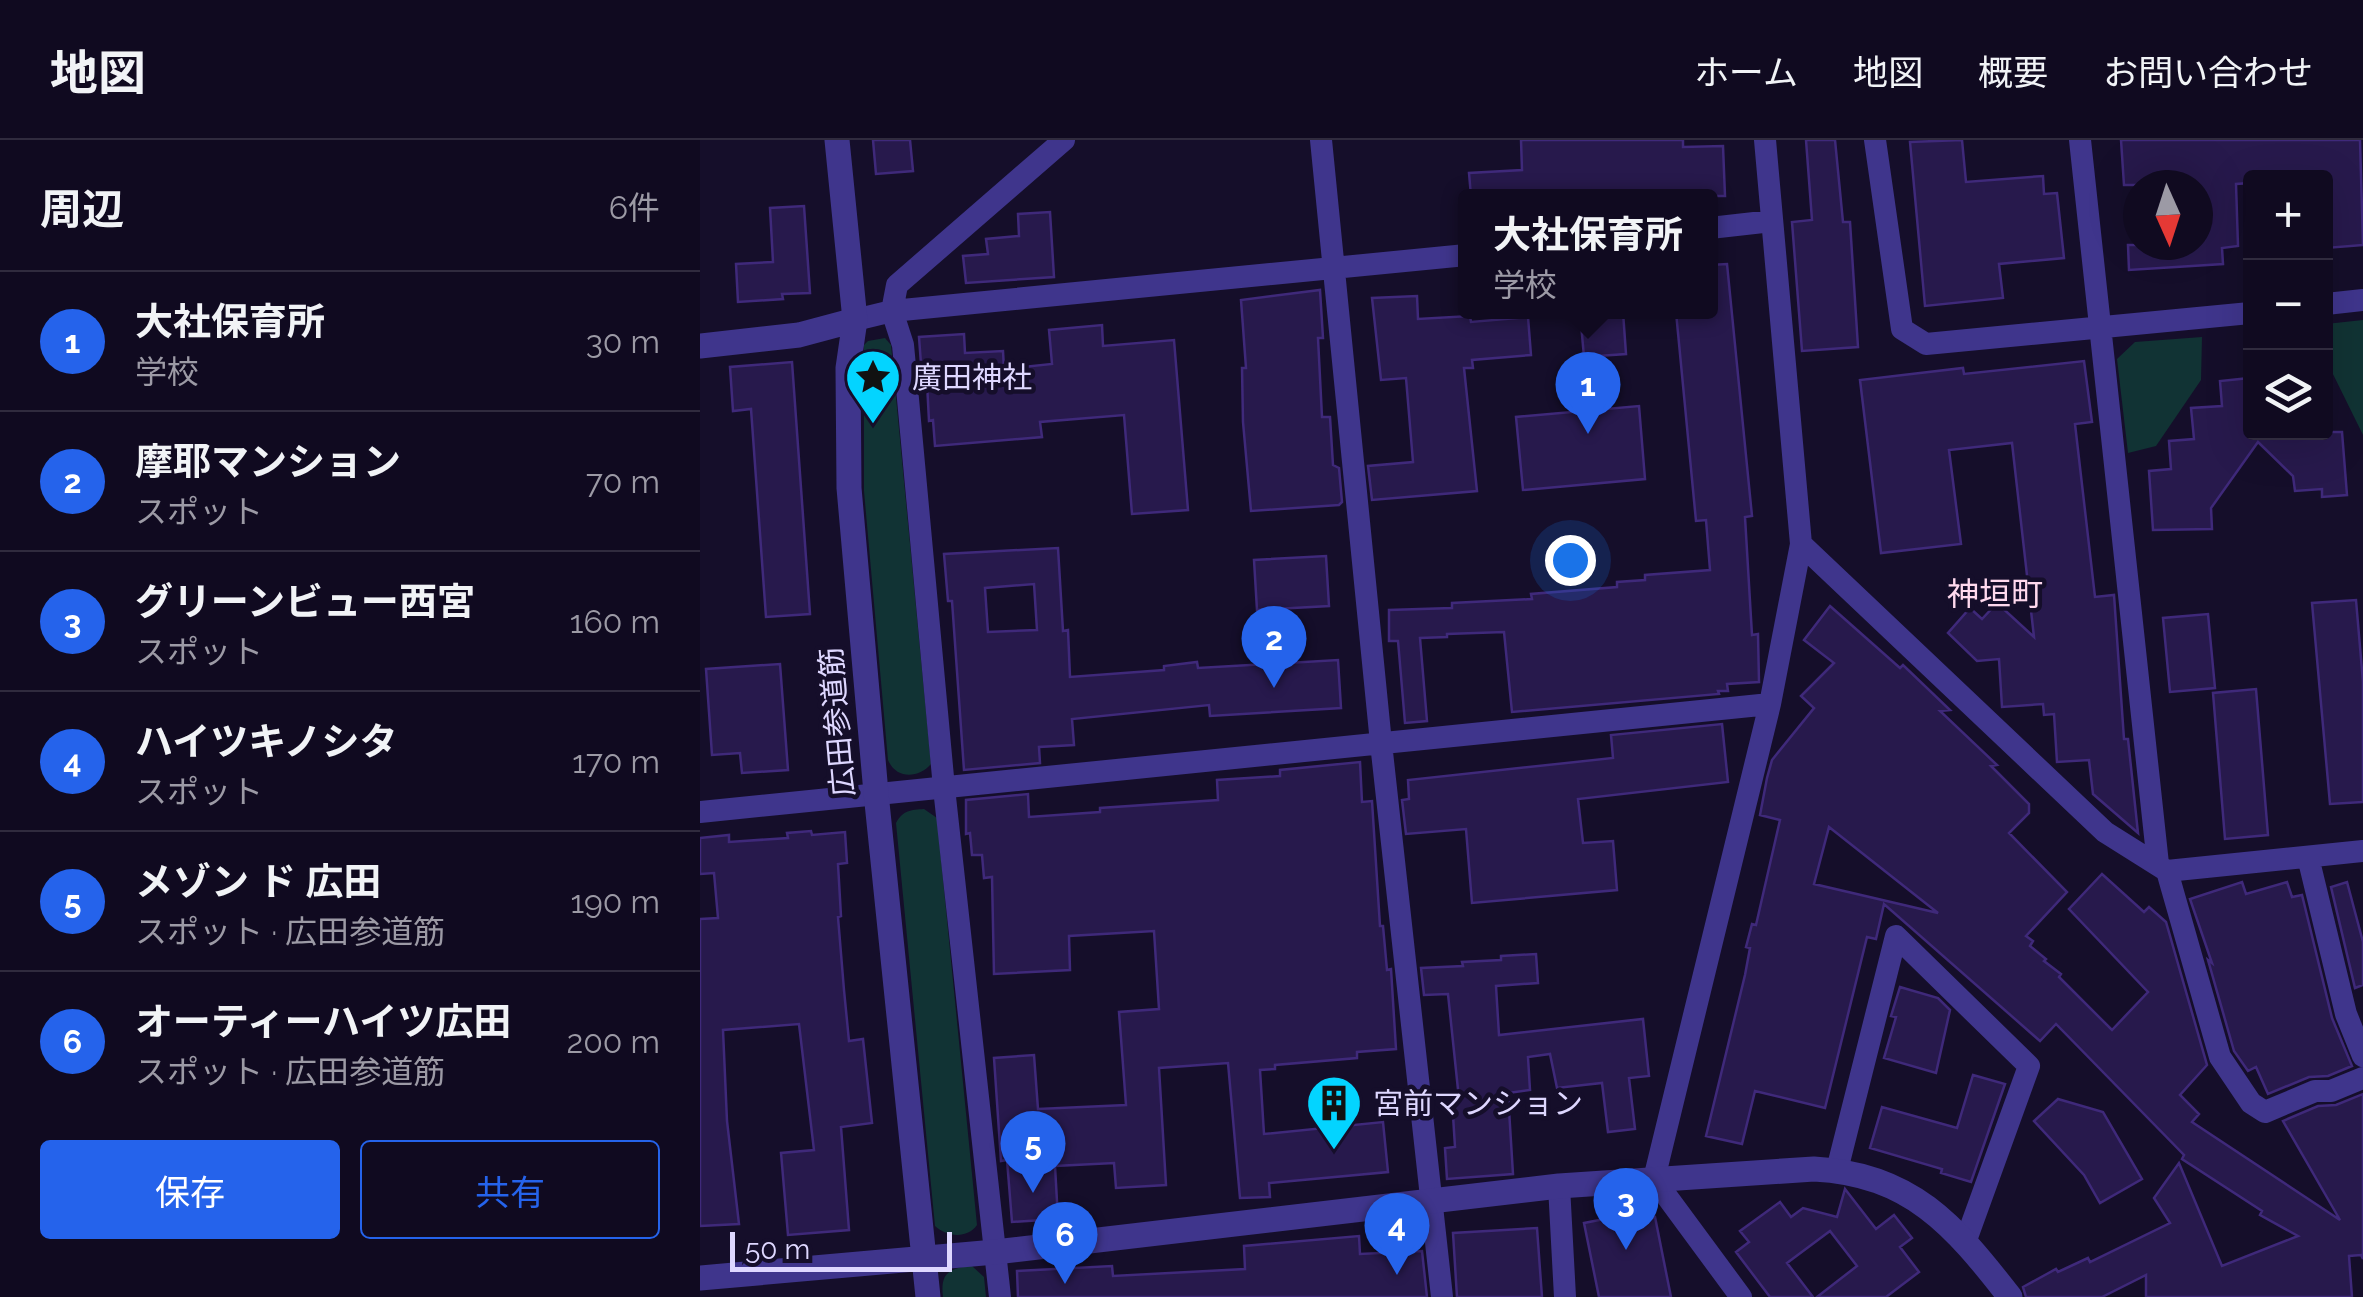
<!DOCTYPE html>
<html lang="ja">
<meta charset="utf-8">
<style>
:root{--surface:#100a20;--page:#191329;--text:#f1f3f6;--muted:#9c9aa5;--line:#302b3e;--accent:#2563eb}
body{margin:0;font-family:Raleway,"Noto Sans JP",sans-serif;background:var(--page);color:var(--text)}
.controls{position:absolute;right:30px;top:30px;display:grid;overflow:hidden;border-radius:10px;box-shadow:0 10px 40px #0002}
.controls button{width:90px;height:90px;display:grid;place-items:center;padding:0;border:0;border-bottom:2px solid var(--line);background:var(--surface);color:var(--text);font:50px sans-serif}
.compass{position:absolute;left:1423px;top:30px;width:90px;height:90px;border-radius:50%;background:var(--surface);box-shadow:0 10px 40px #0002;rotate:177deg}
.scale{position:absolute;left:30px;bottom:25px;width:222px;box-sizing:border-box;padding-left:10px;border:5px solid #ded7ff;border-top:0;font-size:28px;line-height:35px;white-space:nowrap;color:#ded7ff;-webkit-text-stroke:8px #150e2a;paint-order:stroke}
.you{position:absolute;left:870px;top:420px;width:35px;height:35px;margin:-25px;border:8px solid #fff;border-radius:50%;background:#1a73e8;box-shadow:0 0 0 15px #1a73e833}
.badge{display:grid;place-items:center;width:65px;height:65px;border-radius:50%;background:var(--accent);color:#fff;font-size:32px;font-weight:700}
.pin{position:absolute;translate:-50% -82px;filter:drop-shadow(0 2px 5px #0008)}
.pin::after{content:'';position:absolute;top:52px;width:35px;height:30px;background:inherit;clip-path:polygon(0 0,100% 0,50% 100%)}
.popup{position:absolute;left:758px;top:49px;width:260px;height:130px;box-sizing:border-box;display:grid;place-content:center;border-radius:10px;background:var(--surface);filter:drop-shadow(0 2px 8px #0005);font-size:32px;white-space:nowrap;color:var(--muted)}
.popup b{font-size:38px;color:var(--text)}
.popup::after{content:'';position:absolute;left:50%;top:100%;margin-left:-20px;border:20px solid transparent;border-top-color:var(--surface)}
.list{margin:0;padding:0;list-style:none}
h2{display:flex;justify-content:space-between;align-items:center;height:130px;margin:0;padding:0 40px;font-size:42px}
h2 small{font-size:32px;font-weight:400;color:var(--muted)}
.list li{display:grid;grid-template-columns:65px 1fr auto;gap:30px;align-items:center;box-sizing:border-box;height:140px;padding:0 40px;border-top:2px solid var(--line)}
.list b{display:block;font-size:38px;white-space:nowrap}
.list p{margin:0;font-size:32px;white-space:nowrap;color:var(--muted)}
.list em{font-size:32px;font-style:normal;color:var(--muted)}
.actions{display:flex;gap:20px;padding:30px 40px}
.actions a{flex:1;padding:22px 0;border:2px solid var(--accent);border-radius:10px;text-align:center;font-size:35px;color:var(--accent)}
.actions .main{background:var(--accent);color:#fff}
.icon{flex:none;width:55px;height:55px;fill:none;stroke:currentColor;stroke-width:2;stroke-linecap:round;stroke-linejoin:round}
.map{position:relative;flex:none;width:1663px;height:1157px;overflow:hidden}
header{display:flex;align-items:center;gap:60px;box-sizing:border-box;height:140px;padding:0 50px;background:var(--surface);border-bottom:2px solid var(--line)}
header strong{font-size:48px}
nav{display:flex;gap:55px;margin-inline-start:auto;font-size:35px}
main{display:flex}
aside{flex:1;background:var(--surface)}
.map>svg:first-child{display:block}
.green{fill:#113334}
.building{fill:#27194c;stroke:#3f297a;stroke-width:2.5;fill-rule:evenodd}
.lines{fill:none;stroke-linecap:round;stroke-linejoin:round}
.minor{stroke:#3f358c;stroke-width:22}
.tertiary{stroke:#3f358c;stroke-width:25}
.labels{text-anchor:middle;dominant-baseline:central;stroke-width:9;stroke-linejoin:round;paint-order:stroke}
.poi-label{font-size:30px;fill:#ded7ff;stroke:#150e2a;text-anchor:start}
.street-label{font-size:30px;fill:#ded7ff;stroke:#150e2a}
.neighbourhood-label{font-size:32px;fill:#ffd9ee;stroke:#150e2a}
</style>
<header>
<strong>地図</strong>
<nav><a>ホーム</a><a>地図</a><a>概要</a><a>お問い合わせ</a></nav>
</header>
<main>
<aside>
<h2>周辺<small>6件</small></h2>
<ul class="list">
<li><span class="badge">1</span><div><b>大社保育所</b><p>学校</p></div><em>30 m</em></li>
<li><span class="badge">2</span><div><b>摩耶マンション</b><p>スポット</p></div><em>70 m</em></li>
<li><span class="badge">3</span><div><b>グリーンビュー西宮</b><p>スポット</p></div><em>160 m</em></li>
<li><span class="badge">4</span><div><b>ハイツキノシタ</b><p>スポット</p></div><em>170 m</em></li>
<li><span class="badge">5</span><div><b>メゾン ド 広田</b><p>スポット · 広田参道筋</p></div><em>190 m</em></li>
<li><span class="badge">6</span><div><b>オーティーハイツ広田</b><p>スポット · 広田参道筋</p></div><em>200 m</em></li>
</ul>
<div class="actions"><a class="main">保存</a><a>共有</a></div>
</aside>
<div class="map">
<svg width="1663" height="1157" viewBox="0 0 1663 1157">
<rect width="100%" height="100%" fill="#150e2a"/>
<!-- green -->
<path class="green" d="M1663 180V295L1629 226 1626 184Z
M1502 197 1501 240 1456 306 1428 313 1417 219 1435 202Z
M185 198 191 205 231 624C218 639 196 639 188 620L164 351V205L168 201Z
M224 669 237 678 277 1085C267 1099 247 1097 235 1086L196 683C203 670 211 670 224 669Z
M272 1126 284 1137 286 1157H243C240 1133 249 1128 272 1126Z"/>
<!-- building -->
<path class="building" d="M173 0H210L213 31 176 34Z
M821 0H983V7L1023 6 1025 56H771L769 33 822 30Z
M1106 0H1135L1143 82H1150L1158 207 1102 211 1092 82 1112 80Z
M1262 0 1266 42 1343 36 1344 54 1357 53 1364 118 1299 124 1303 158 1225 166 1210 2Z
M1421 0H1660L1663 105 1626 108V38H1550V43L1536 44 1538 106 1522 108 1523 124 1429 130 1428 105H1498V45H1424Z
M104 66 110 153 82 154 83 159 38 162 36 124 73 122 70 68Z
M350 72 354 137 266 143 263 116 288 114 286 99 319 96 318 74Z
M1027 124 1052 376 1045 377 1052 495 1058 494 1059 542 1027 544 1028 551H1018L1019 554 812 572 804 492 747 494V497L720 498 727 581 705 583 698 501H689V470L752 468V463L832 459 831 454 917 447V442L945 440V435L1010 430 1006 380 996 381 976 172H1010V125Z
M620 150 623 198H618L622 277H630L633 325 639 328 642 362 639 365 551 371 543 282 542 228H546L541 160Z
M717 156 718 179 770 176 771 182 828 177 831 215 772 220 773 228H764L777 351 672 360 668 326 713 322 706 238 681 240 672 158Z
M880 172H923L926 214 884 217Z
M402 185 403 206 474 200 488 370 432 374 424 275 340 282 342 297 235 306 233 280 229 281 226 224H221L219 197 264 194 265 213 303 211 304 229 352 224 349 190Z
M1384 221 1392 282 1375 284 1395 457 1414 455 1424 599H1428L1438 693 1393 654 1389 620 1357 622 1354 574 1344 575 1343 564 1302 567 1299 519 1277 521 1248 493 1270 468 1282 479 1297 463 1334 497 1312 303 1249 310 1261 404 1181 413 1160 240 1263 228 1264 234Z
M92 222 110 474 66 477 51 269 33 271 30 227Z
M1550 238V292H1642L1647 355 1622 357V349L1595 351 1593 336 1558 302 1511 368 1512 389 1453 390 1449 331 1471 329 1469 301 1494 299 1491 268 1522 266 1520 241Z
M939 266 945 339 823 350 816 277Z
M358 408 363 491 368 490 370 537 464 530V526L497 522 498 528 638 520 641 568 510 576 509 565 372 579 374 605 339 607 340 623 264 630 252 461H248L244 414ZM334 444 337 490 288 492 285 448Z
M626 416 629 466 557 470 554 420Z
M1656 460 1663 542V662L1630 664 1612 463Z
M1130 466 1200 528 1203 525 1250 570 1240 571 1297 625 1291 626 1329 664V673L1309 693 1367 752 1326 796 1333 801 1330 806 1346 819 1344 821 1361 834 1359 837 1412 890 1448 852 1369 769 1402 734 1444 772 1449 767 1466 782 1507 925 1480 955 1499 974 1492 982 1640 1080 1583 981 1618 966 1636 965 1663 954V1119L1661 1115 1649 1116 1652 1157H1446V1135L1402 1157H1326L1323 1147 1356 1129 1358 1132 1388 1118 1390 1122 1470 1083 1454 1058 1479 1023 1522 1126 1598 1096 1560 1075 1562 1071 1482 1019 1484 1015 1356 884 1340 901 1184 764 1176 799 1167 797 1125 968 1055 951 1042 1004 1006 996 1045 835 1050 808 1046 807 1052 784 1056 785 1080 680 1060 675 1067 638 1072 620 1114 568 1101 556 1134 523 1104 500ZM1129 687 1238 773 1114 744Z
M1508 474 1515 548 1470 552 1463 478Z
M80 524 88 630 42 633 40 613 12 615 6 529Z
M1556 549 1568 695 1525 699 1513 553Z
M1022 584 1028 642 878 659 883 703 913 701 917 750 772 763 766 689 706 694 702 660 709 659 708 640 913 618 911 595Z
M660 622 662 662 672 661 680 786H683L687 830 691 829 696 909 657 912V918L575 925V929L560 930 564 994 683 982 688 1032 569 1043 570 1057 540 1058 528 923 459 928 466 1045 416 1048 414 1023 355 1026 358 1079 312 1082 307 1020 301 1021 294 918 334 915 338 969 426 965 419 872 459 869 454 791 369 796 370 830 294 834 292 737 284 738 282 715H272L270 693 266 694V660L328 654 329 677 400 672V668L518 660 517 640 580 636V630Z
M111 691 112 695 145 692 147 723 138 724 141 776 138 777 144 850 149 901 163 899 172 983 141 987 149 1090 88 1095 81 1013 114 1010 99 884 23 890 27 981 39 1084 0 1086V779L18 778 14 733 0 734V698L29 695V702L88 698 87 693Z
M1542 742 1546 754 1587 742 1592 757 1602 755 1632 878 1652 926 1628 936 1609 937 1568 954 1556 927 1548 931 1534 911 1508 820 1512 823 1490 759Z
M1647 742 1663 802V845L1655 848 1631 747Z
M836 814 838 843 796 846 799 895 943 879 949 936 929 938 935 989 908 992 902 943 857 948 850 914 828 917 830 950 808 953 813 1034 747 1039 745 1008 755 1007 752 959H759L748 854 724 855 721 828 763 826 762 822 801 820V816Z
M1200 847 1238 858 1250 870 1236 933 1184 918 1196 877 1191 876Z
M1273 935 1305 944 1271 1042 1241 1033 1242 1029 1170 1008 1182 967 1257 988Z
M1358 959 1403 972 1442 1039 1400 1063 1384 1035 1334 981Z
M1145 1049 1176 1089 1194 1075 1212 1098 1200 1107 1219 1132 1186 1157H1117L1157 1126 1130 1091 1087 1123 1113 1157H1070L1036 1112 1049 1102 1040 1091 1080 1062 1091 1077 1103 1068 1137 1077Z
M930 1074 932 1082 955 1077 971 1157H899L884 1083Z
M837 1088 842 1157H757L753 1093Z
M659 1096 660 1114 722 1111 727 1157H318L317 1131 412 1126 413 1136 545 1129 544 1106Z"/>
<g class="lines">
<!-- minor -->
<path class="minor" d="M621 0 681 603 742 1157
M1175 0 1202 189 1226 204 1550 173
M1380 0 1458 724
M1010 88 1072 81
M1626 164 1663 160
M155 180 192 171 766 115
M1101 404 1405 692 1467 731 1663 711
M0 672 1070 564
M1608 717 1646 874 1663 916
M1467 731 1520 917 1551 963 1565 972 1615 951H1631L1663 938
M1137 1030 1196 796 1329 926 1266 1100
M859 1046 865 1157
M300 1157 244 648 203 205 192 171 197 145 364 0
M1041 1157 954 1039 1070 564 1101 404 1065 0"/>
<!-- tertiary -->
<path class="tertiary" d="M137 0 155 180 148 228 149 348 176 653 228 1157
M0 206 99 195 155 180
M0 1138 295 1112 859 1046 1114 1029C1211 1034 1254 1085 1310 1157"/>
</g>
<!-- icons -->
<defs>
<g id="sight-pin" transform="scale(2.875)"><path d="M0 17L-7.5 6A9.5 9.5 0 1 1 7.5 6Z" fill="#03d4ff" stroke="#150e2a"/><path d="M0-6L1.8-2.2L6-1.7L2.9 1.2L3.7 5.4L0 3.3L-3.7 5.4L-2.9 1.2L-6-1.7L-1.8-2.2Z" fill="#111"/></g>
<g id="building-pin" transform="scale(2.875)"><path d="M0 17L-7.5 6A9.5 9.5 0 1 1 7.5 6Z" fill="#03d4ff" stroke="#150e2a"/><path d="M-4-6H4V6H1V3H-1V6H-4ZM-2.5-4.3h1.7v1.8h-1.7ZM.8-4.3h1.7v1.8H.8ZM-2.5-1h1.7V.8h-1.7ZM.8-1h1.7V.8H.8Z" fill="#111"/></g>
</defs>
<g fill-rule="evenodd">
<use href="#sight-pin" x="173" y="237"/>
<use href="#building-pin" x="634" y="963"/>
</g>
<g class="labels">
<!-- poi labels -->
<g class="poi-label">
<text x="212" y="237">廣田神社</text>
<text x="673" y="963">宮前マンション</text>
</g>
<!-- street labels -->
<g class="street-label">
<text transform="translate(137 582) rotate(-95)">広田参道筋</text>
</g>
<!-- neighbourhood labels -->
<g class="neighbourhood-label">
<text x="1295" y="453">神垣町</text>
</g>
</g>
</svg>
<div class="controls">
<button>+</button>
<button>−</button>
<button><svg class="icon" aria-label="layers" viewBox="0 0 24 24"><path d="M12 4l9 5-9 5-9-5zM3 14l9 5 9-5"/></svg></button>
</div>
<svg class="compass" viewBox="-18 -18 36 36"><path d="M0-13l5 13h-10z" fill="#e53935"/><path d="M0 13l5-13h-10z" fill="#9c9aa5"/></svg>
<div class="scale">50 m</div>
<div class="you"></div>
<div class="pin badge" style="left:888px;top:294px">1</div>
<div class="popup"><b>大社保育所</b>学校</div>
<div class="pin badge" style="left:574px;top:548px">2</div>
<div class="pin badge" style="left:926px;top:1110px">3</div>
<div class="pin badge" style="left:697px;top:1135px">4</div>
<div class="pin badge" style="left:333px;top:1053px">5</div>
<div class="pin badge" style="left:365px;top:1144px">6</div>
</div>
</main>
